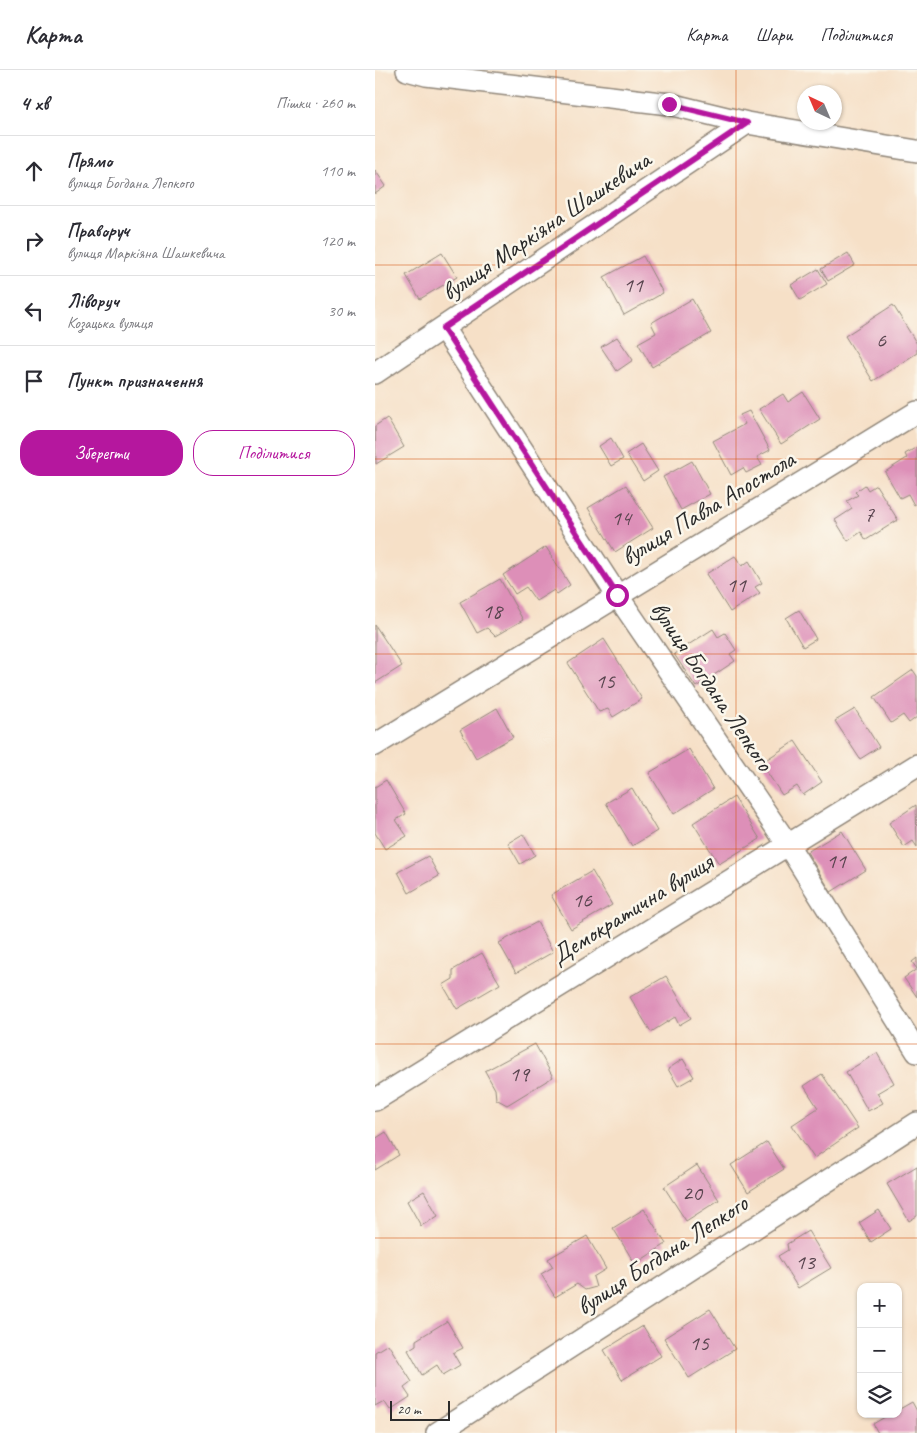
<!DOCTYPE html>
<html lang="uk">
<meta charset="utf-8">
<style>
:root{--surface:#fff;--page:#f7f7f7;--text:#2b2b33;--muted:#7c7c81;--line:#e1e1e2;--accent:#b5179e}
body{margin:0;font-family:Caveat,sans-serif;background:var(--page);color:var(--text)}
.controls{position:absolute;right:15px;bottom:15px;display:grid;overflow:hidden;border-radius:10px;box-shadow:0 1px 4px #0004}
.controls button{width:45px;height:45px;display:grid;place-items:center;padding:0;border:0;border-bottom:1px solid var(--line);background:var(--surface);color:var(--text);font:25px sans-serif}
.compass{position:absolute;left:422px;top:15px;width:45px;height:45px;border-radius:50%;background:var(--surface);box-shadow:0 1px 4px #0004;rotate:316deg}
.scale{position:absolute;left:15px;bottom:12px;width:60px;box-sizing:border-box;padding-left:5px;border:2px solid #2b2b2b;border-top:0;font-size:14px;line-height:18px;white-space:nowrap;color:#2b2b2b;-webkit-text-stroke:4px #fbf7ec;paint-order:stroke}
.stop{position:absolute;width:15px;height:15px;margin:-11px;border:4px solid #b5179e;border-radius:50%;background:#fff}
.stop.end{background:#b5179e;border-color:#fff;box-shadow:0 1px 5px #0008}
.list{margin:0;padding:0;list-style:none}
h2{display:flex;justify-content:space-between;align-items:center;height:65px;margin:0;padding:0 20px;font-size:21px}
h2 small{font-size:16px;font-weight:400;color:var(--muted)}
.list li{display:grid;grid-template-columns:32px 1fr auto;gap:15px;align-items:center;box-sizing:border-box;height:70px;padding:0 20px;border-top:1px solid var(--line)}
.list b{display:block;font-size:19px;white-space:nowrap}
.list p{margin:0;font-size:16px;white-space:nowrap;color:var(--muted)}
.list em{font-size:16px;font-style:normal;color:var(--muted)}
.actions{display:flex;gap:10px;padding:15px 20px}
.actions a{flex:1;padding:11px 0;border:1px solid var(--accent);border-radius:20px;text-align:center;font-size:18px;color:var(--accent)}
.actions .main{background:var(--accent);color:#fff}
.icon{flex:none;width:28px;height:28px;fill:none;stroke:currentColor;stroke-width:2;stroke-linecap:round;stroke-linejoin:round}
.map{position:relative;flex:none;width:542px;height:1363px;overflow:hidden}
header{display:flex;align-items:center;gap:30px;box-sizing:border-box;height:70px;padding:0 25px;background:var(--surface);border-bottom:1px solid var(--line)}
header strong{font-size:24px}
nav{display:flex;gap:28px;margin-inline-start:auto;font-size:18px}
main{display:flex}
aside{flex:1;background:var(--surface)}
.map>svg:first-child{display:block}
.building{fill:#dd8fb8}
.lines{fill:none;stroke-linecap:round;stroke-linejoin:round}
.minor-casing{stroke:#908679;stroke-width:24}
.minor{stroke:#fff;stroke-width:21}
.route{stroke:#b5179e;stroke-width:6}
.grid{fill:none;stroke:#d5540f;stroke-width:1;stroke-opacity:0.55}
.labels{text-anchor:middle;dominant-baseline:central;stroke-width:5;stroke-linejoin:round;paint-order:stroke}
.number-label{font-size:22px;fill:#58444e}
.street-label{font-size:25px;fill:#2b2b2b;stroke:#fbf7ec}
</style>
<header>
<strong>Карта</strong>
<nav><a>Карта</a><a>Шари</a><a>Поділитися</a></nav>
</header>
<main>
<aside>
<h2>4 хв<small>Пішки · 260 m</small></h2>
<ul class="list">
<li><svg class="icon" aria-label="ahead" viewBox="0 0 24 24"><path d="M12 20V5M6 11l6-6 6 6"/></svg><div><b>Прямо</b><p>вулиця Богдана Лепкого</p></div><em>110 m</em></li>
<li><svg class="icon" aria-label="right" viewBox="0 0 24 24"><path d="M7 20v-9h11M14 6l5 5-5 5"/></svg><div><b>Праворуч</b><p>вулиця Маркіяна Шашкевича</p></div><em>120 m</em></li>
<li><svg class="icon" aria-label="left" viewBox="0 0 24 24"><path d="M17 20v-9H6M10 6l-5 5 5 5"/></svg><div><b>Ліворуч</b><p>Козацька вулиця</p></div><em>30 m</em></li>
<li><svg class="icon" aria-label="arrive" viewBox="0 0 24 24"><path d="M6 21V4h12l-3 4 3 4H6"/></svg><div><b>Пункт призначення</b></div></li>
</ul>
<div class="actions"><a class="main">Зберегти</a><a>Поділитися</a></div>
</aside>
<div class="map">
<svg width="542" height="1363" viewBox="0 0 542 1363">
<rect width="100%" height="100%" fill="#fbf7ec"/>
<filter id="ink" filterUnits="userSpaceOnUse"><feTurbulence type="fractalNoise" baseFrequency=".02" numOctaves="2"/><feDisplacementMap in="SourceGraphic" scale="10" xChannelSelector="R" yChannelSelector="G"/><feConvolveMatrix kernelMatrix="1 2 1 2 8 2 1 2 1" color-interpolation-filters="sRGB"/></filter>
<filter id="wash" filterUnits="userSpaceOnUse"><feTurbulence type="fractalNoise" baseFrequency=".0096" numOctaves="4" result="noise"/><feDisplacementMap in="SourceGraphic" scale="20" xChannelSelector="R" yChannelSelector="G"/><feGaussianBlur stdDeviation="1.12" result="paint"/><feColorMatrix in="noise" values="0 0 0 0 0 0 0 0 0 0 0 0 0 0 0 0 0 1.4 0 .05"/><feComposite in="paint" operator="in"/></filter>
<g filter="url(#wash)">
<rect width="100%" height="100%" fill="#f6e0c7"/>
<g id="blocks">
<!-- building -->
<path class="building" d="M0 100 11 116 0 124Z
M67 183 82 207 45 229 31 205Z
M473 183 480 195 453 211 446 199Z
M268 186 288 223 249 245 229 207Z
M443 199 452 214 425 230 416 215Z
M317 229 336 263 277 297 263 273 281 263 276 253Z
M518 235 542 274V283L498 311 470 266Z
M242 267 258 290 242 301 226 277Z
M428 322 445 349 406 374 384 339 408 324 413 332Z
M374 341 395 380 382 387 387 395 371 403 368 398 356 405 338 371 370 354 365 345Z
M12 348 29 377 1 394 0 356Z
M236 368 248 389 236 396 224 376Z
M266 374 283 401 268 411 251 384Z
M542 377V433L539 435 533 424 525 428 510 402 532 388 530 384Z
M317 391 335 424 306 440 288 407Z
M251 415 278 458 240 482 213 438Z
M490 415 493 420 501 415 523 450 491 470 486 462 473 471 460 450 477 439 472 431 483 425 480 422Z
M171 477 195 515 182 524 179 520 161 531 151 517 140 524 128 505Z
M360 486 367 496 374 491 387 513 380 517 385 523 355 542 331 504Z
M125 509 148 550 120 566 112 558 102 563 85 532Z
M424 540 441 569 428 577 411 548Z
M0 555 27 596 0 613Z
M338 559 343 567 350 563 361 580 355 584 360 591 321 617 299 584Z
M229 569 267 629 238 647 233 639 224 642 193 593Z
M538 600 542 606V647L534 653 528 645 516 653 499 627Z
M122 638 138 667 101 688 85 660Z
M480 639 504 677 485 689 460 651Z
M420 671 447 712 428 725 422 716 407 725 386 693Z
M314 679 338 719 299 744 274 703Z
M11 710 31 744 21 750 32 766 10 779 0 763V717Z
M257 718 282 761 257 776 231 733Z
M359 727 385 769 344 794 318 753Z
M541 735 542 777 538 771 529 777 514 753Z
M467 761 491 800 456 822 432 782Z
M148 764 160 785 145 794 133 773Z
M53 786 64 806 34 823 23 802Z
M217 801 237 835 196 859 176 825Z
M162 852 178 882 141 903 124 873Z
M107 883 125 914 82 939 68 915 78 909V900Z
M542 888V927L529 908 542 899 537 892Z
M291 906 316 948 304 955 300 947 276 962 255 927Z
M160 974 178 1007 132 1035 121 1029 120 1019 110 1001Z
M502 983 519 1013 502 1023 508 1033 493 1041 471 1002Z
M308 989 319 1007 303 1016 293 999Z
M447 1004 483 1058 439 1088 417 1055 443 1038 429 1016Z
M11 1062 24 1085 0 1100V1069Z
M392 1072 409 1099 373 1122 356 1095Z
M322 1095 344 1130 311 1151 289 1117Z
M542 1096V1146L534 1151 512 1114Z
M49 1121 63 1146 46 1156 32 1131Z
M269 1139 291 1174 260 1194 238 1158Z
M504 1140 516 1159 496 1172 484 1153Z
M433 1161 456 1198 423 1218 403 1186 413 1180 412 1174Z
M212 1166 231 1199 218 1207 221 1217 210 1220 202 1214 180 1227 166 1204 178 1197 173 1189Z
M335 1239 360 1279 314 1308 289 1268Z
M72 1251 88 1278 78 1283 85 1295 68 1305 62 1295 47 1305 33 1280 41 1275V1270Z
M268 1256 286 1286 247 1310 229 1280Z
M13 1274 37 1312 29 1318 35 1327 15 1340 9 1331 0 1336V1282Z
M537 1332 542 1341V1363H503L498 1354 515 1344H523V1340Z"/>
</g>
</g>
<g filter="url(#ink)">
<use href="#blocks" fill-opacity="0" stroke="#908679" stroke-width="1"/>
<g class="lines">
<!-- minor casing -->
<g class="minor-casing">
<path id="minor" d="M32 0 51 5 294 34 372 53 542 81
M68 258 242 525 413 775 542 982
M0 303 372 53
M0 675 542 342
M0 1030 542 695
M62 1363 542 1053"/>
</g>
<!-- minor -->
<use href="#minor" class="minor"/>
</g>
</g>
<g class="lines" filter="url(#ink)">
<!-- route -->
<path class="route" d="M242 525 68 258 372 53 294 34"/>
</g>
<!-- grid -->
<path class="grid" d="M181 0V1363M361 0V1363M0 195H542M0 389H542M0 584H542M0 779H542M0 974H542M0 1168H542"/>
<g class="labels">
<!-- number labels -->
<g class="number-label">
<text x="258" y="215">11</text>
<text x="506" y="270">6</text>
<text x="494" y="444">7</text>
<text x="246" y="448">14</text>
<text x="361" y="515">11</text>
<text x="117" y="541">18</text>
<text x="230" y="611">15</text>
<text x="461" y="791">11</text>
<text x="207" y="830">16</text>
<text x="144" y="1004">19</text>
<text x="317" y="1123">20</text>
<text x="430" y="1192">13</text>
<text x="324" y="1273">15</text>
</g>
<!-- street labels -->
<g class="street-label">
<text transform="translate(171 156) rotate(-34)">вулиця Маркіяна Шашкевича</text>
<text transform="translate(333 438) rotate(-31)">вулиця Павла Апостола</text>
<text transform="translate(337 616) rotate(56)">вулиця Богдана Лепкого</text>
<text transform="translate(257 839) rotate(-32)">Демократична вулиця</text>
<text transform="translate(287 1185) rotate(-33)">вулиця Богдана Лепкого</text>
</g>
</g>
</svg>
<div class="controls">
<button>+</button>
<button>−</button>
<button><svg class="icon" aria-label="layers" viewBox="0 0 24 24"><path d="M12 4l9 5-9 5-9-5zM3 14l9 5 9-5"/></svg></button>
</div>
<svg class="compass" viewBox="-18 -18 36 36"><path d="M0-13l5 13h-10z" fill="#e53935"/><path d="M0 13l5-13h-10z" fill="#7c7c81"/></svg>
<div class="scale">20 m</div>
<div class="stop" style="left:242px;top:525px"></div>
<div class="stop end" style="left:294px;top:34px"></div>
</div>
</main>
